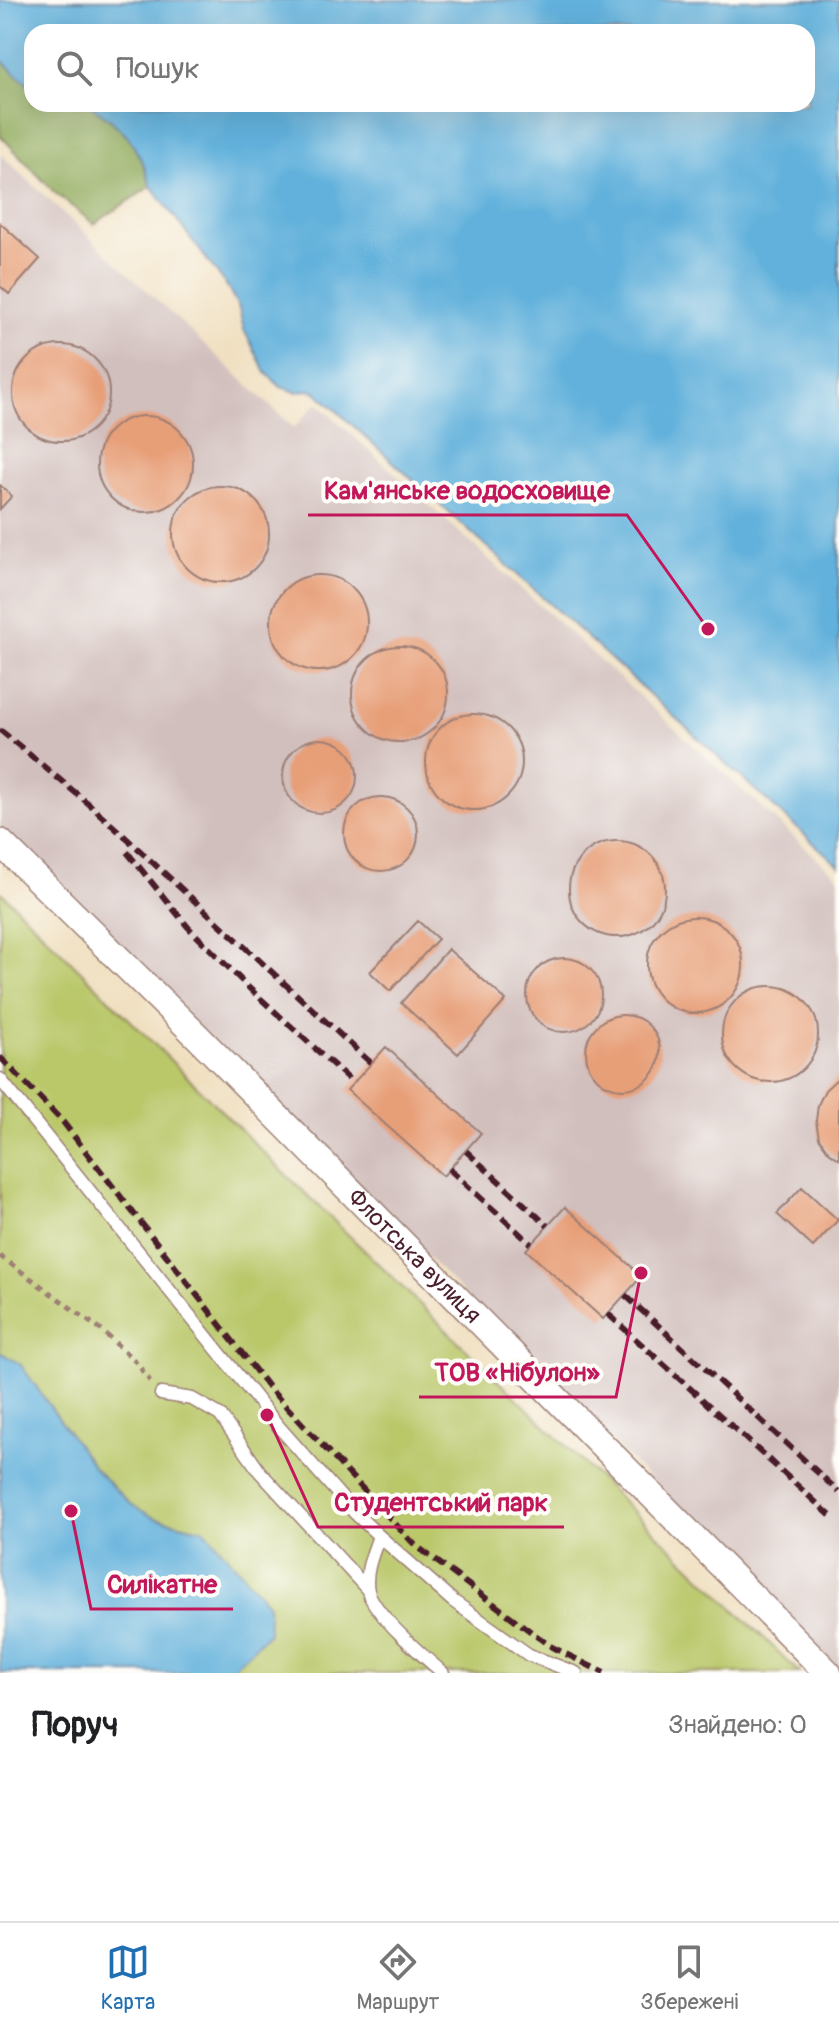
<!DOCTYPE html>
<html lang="uk">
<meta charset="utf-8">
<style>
:root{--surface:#fff;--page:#f2f2f2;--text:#202124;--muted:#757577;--line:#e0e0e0;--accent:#1f6fb2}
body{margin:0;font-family:Pangolin,sans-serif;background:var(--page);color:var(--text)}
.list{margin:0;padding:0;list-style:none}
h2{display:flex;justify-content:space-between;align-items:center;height:104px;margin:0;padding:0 32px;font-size:34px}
h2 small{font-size:26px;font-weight:400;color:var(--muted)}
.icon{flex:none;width:44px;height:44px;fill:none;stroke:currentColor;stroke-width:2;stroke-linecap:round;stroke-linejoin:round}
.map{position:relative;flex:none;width:839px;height:1673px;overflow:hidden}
.search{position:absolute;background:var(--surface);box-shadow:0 8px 32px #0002;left:24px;right:24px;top:24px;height:88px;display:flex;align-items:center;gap:20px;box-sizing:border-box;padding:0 28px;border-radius:24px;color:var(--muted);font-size:30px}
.sheet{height:248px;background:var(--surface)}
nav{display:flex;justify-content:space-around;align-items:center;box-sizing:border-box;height:112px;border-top:2px solid var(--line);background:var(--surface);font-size:22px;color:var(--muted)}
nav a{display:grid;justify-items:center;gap:4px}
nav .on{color:var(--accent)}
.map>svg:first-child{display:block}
.industrial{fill:#d1bfbd}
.green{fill:#bac86a;stroke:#82744a;stroke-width:2}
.forest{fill:#93ac5e;stroke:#6e6644;stroke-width:2}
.water{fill:#62b1dc;stroke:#566884;stroke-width:2}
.building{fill:#e79f78}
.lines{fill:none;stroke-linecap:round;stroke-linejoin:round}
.lane-casing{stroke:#9d7f75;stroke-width:15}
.street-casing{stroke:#9d7f75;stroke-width:29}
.path{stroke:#9d7f75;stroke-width:5;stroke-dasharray:6 6;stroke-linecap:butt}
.lane{stroke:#fff;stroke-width:12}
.street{stroke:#fff;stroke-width:26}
.rail{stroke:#4a1f2b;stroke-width:6;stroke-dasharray:12 6;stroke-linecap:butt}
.labels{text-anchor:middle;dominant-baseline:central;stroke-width:8;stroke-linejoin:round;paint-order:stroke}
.street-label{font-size:24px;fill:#4a1f2b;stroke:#fdfcf7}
.leader{fill:none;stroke:#c2185b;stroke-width:3}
.callout-dot{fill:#c2185b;stroke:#fdfcf7;stroke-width:3}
.callout-label{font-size:26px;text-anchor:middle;font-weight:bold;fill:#c2185b;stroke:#fdfcf7;stroke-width:8;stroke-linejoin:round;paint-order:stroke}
</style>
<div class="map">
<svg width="839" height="1673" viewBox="0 0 839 1673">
<rect width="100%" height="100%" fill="#fdfcf7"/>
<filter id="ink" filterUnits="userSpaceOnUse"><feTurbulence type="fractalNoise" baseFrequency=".0125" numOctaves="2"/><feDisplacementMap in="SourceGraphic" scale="16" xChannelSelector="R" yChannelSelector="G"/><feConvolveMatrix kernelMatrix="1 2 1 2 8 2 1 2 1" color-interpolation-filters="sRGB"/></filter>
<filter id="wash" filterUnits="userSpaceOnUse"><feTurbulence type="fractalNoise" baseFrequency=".006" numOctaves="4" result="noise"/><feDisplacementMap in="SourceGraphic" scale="32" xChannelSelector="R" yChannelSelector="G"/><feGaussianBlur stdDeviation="1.8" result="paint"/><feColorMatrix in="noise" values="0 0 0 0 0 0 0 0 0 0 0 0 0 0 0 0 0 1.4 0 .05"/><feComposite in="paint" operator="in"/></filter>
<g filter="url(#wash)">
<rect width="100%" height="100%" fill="#f0dfbf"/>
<!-- industrial -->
<path class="industrial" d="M0 154 294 428 317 403 839 878V1669L0 829Z"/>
<!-- green -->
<path class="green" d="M0 891 268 1157 800 1673H0Z"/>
<!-- forest -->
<path class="forest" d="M0 59 32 88V104H89L93 106 112 121 129 138 143 163 151 186 94 224 54 192 0 135Z"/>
<!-- water -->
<path class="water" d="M0 0H839V866L316 392 308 390 296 392 281 387 266 373 244 330 239 308 227 286 151 186 143 163 129 138 112 121 89 104H807V32H32V88L0 59Z
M0 1352 20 1364 94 1468 130 1504 155 1518 205 1530 268 1604 269 1633 227 1673H0Z"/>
<g id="blocks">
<!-- building -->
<path class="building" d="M0 223 40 259 9 294 0 286Z
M13 393a48 48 0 1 1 96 0a48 48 0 1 1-96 0Z
M97 464a48 48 0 1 1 96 0a48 48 0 1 1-96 0Z
M0 485 12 496 0 509Z
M173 534a48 48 0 1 1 96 0a48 48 0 1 1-96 0Z
M271 623a48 48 0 1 1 96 0a48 48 0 1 1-96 0Z
M352 694a48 48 0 1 1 96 0a48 48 0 1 1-96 0Z
M426 762a48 48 0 1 1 96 0a48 48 0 1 1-96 0Z
M283 776a37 37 0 1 1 74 0a37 37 0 1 1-74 0Z
M344 834a37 37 0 1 1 74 0a37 37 0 1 1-74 0Z
M569 889a48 48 0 1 1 96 0a48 48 0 1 1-96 0Z
M647 965a48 48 0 1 1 96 0a48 48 0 1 1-96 0Z
M418 921 438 939 390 991 370 972Z
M448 949 506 1000 458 1054 401 1003Z
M527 995a37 37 0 1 1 74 0a37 37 0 1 1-74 0Z
M722 1034a48 48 0 1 1 96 0a48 48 0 1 1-96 0Z
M586 1052a37 37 0 1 1 74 0a37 37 0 1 1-74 0Z
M386 1047 481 1133 443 1176 347 1090Z
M839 1077V1159L829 1152 819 1138 816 1121 818 1105 825 1090Z
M802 1187 838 1220 813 1247 777 1214Z
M565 1207 642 1276 603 1319 526 1250Z"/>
</g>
</g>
<g filter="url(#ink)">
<use href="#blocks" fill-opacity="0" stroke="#9d7f75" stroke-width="2"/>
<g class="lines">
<!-- lane casing -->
<g class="lane-casing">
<path id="lane" d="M0 1079 279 1427 355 1513 379 1536C373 1553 364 1573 368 1591 375 1615 423 1656 443 1673
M161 1394 192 1399 220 1415 260 1472 367 1589
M379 1536 453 1601 529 1655 576 1673"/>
</g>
<!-- street casing -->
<g class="street-casing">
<g id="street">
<path id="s1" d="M0 842 197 1036 828 1673"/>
</g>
</g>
<!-- path -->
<path class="path" d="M0 1256 101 1330 135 1361 150 1381"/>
<!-- lane -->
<use href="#lane" class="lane"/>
<!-- street -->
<use href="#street" class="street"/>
<!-- rail -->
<path class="rail" d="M0 730 89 804 371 1063
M127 852 188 927 249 988 353 1083
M0 1057 63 1122 269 1388 415 1545 550 1646 604 1673
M466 1151 548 1226
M449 1169 531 1244
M625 1295 839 1492
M608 1314 832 1517"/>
</g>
</g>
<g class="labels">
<!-- street labels -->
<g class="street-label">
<text stroke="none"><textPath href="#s1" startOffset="586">Флотська вулиця</textPath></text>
</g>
</g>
<!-- callouts -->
<path class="leader" d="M708 629L627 515H308M641 1273L616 1397H419M267 1415L318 1527H564M71 1511L91 1609H233"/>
<g class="callout-dot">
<circle cx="708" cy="629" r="8"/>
<circle cx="641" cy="1273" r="8"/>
<circle cx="267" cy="1415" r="8"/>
<circle cx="71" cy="1511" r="8"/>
</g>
<g class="callout-label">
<text x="467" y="499">Кам'янське водосховище</text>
<text x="517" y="1381">ТОВ «Нібулон»</text>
<text x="441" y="1511">Студентський парк</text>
<text x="162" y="1593">Силікатне</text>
</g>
</svg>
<div class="search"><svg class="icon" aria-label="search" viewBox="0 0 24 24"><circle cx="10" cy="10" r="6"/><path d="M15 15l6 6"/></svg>Пошук</div>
</div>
<section class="sheet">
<h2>Поруч<small>Знайдено: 0</small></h2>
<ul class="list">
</ul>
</section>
<nav>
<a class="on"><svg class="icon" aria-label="map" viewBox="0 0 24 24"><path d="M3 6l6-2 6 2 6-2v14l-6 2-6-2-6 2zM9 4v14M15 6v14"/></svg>Карта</a>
<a><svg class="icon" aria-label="directions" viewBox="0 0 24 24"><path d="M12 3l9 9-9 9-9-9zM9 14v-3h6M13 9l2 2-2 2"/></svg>Маршрут</a>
<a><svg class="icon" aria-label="saved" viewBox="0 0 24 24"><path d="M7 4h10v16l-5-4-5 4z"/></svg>Збережені</a>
</nav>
